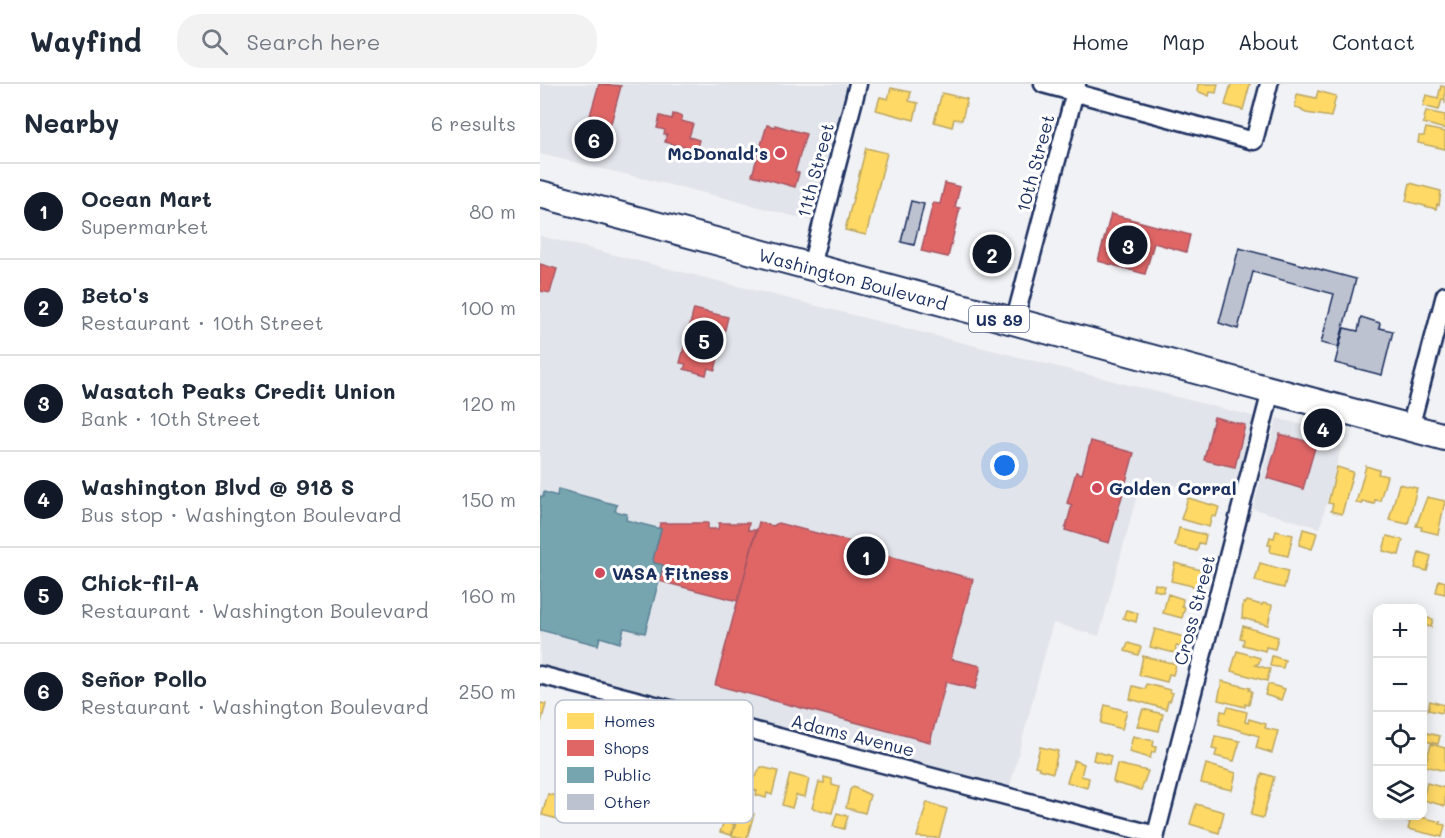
<!DOCTYPE html>
<meta charset="utf-8">
<style>
:root{--surface:#fff;--page:#f2f2f3;--text:#1f2937;--muted:#747a83;--line:#e0e1e3;--accent:#111827}
body{margin:0;font-family:Mali,sans-serif;background:var(--page);color:var(--text)}
.controls{position:absolute;right:18px;bottom:18px;display:grid;overflow:hidden;border-radius:12px;box-shadow:0 3px 15px #0003}
.controls button{width:54px;height:54px;display:grid;place-items:center;padding:0;border:0;border-bottom:2px solid var(--line);background:var(--surface);color:var(--text);font:30px sans-serif}
.you{position:absolute;left:465px;top:382px;width:21px;height:21px;margin:-15px;border:4px solid #fff;border-radius:50%;background:#1a73e8;box-shadow:0 0 0 9px #1a73e833}
.badge{display:grid;place-items:center;width:39px;height:39px;border-radius:50%;background:var(--accent);color:#fff;font-size:20px;font-weight:700}
.pin{position:absolute;translate:-50% -50%;border:3px solid #fff;box-shadow:0 2px 6px #0006}
.list{margin:0;padding:0;list-style:none}
h2{display:flex;justify-content:space-between;align-items:center;height:78px;margin:0;padding:0 24px;font-size:26px}
h2 small{font-size:20px;font-weight:400;color:var(--muted)}
.list li{display:grid;grid-template-columns:39px 1fr auto;gap:18px;align-items:center;box-sizing:border-box;height:96px;padding:0 24px;border-top:2px solid var(--line)}
.list b{display:block;font-size:22px;white-space:nowrap}
.list p{margin:0;font-size:20px;white-space:nowrap;color:var(--muted)}
.list em{font-size:20px;font-style:normal;color:var(--muted)}
.icon{flex:none;width:33px;height:33px;fill:none;stroke:currentColor;stroke-width:2;stroke-linecap:round;stroke-linejoin:round}
.map{position:relative;flex:none;width:905px;height:754px;overflow:hidden}
header{display:flex;align-items:center;gap:36px;box-sizing:border-box;height:84px;padding:0 30px;background:var(--surface);border-bottom:2px solid var(--line)}
header strong{font-size:28px}
nav{display:flex;gap:33px;margin-inline-start:auto;font-size:21px}
.search{width:420px;height:54px;background:var(--page);display:flex;align-items:center;gap:15px;box-sizing:border-box;padding:0 21px;border-radius:24px;color:var(--muted);font-size:22px}
main{display:flex}
aside{flex:1;background:var(--surface)}
.map>svg:first-child{display:block}
.built{fill:#e1e4ea}
.homes{fill:#ffd966;stroke:#bba664;stroke-width:1.5}
.shops{fill:#e06666;stroke:#a55664;stroke-width:1.5}
.public{fill:#76a5af;stroke:#5b8297;stroke-width:1.5}
.building{fill:#bcc2d0;stroke:#1b2f5e;stroke-width:1.5}
.lines{fill:none;stroke-linecap:round;stroke-linejoin:round}
.street-casing{stroke:#1b2f5e;stroke-width:21}
.primary-casing{stroke:#1b2f5e;stroke-width:30}
.street{stroke:#fff;stroke-width:16}
.primary{stroke:#fff;stroke-width:26}
.poi-dot{fill:#d1495b;stroke:#fff;stroke-width:2}
.labels{text-anchor:middle;dominant-baseline:central;stroke-width:6;stroke-linejoin:round;paint-order:stroke}
.shield{fill:#fff;stroke:#5f6d8e;stroke-width:1.5}
.shield-label{font-size:16px;font-weight:bold;fill:#1b2f5e}
.poi-label{font-size:18px;font-weight:bold;fill:#1b2f5e;stroke:#fff;text-anchor:start}
.street-label{font-size:18px;fill:#1b2f5e;stroke:#fff}
.key{fill:#fff;stroke:#bbc1cf;stroke-width:1.5}
.key-label{font-size:16px;fill:#1b2f5e}
</style>
<header>
<strong>Wayfind</strong>
<div class="search"><svg class="icon" aria-label="search" viewBox="0 0 24 24"><circle cx="10" cy="10" r="6"/><path d="M15 15l6 6"/></svg>Search here</div>
<nav><a>Home</a><a>Map</a><a>About</a><a>Contact</a></nav>
</header>
<main>
<aside>
<h2>Nearby<small>6 results</small></h2>
<ul class="list">
<li><span class="badge">1</span><div><b>Ocean Mart</b><p>Supermarket</p></div><em>80 m</em></li>
<li><span class="badge">2</span><div><b>Beto's</b><p>Restaurant · 10th Street</p></div><em>100 m</em></li>
<li><span class="badge">3</span><div><b>Wasatch Peaks Credit Union</b><p>Bank · 10th Street</p></div><em>120 m</em></li>
<li><span class="badge">4</span><div><b>Washington Blvd @ 918 S</b><p>Bus stop · Washington Boulevard</p></div><em>150 m</em></li>
<li><span class="badge">5</span><div><b>Chick-fil-A</b><p>Restaurant · Washington Boulevard</p></div><em>160 m</em></li>
<li><span class="badge">6</span><div><b>Señor Pollo</b><p>Restaurant · Washington Boulevard</p></div><em>250 m</em></li>
</ul>
</aside>
<div class="map">
<svg width="905" height="754" viewBox="0 0 905 754">
<rect width="100%" height="100%" fill="#f1f2f5"/>
<filter id="ink" filterUnits="userSpaceOnUse"><feTurbulence type="fractalNoise" baseFrequency=".0167" numOctaves="2"/><feDisplacementMap in="SourceGraphic" scale="12" xChannelSelector="R" yChannelSelector="G"/><feConvolveMatrix kernelMatrix="1 2 1 2 8 2 1 2 1" color-interpolation-filters="sRGB"/></filter>
<g filter="url(#ink)">
<!-- built -->
<path class="built" d="M0 0H311L275 138 181 113 0 70Z
M0 152 716 333 696 417 602 393 559 552 513 539 469 706 0 582Z
M737 334 804 352 780 444 713 425Z"/>
<!-- homes -->
<path class="homes" d="M658 0H678L676 9 670 8 669 12 657 7Z
M691 0H710L703 26 685 21Z
M901 2 905 3V20V16L902 15 899 26 883 22 886 11 898 14Z
M351 4 371 8 369 17 378 19 374 36 336 26 340 13 348 15Z
M778 7 796 12 791 33 766 29 762 27V25L755 23 757 10 776 14Z
M402 9 427 15 422 36 414 35 412 43 394 38Z
M886 27 905 31V45L883 39Z
M886 44 905 48V65L878 59 879 52H884Z
M326 64 347 69 326 151 305 146Z
M870 99 901 107 899 121 897 120 896 125 866 117Z
M826 382 839 386 838 390 847 392 840 417 835 416 834 420 822 417V420L816 419Z
M797 383 813 388 802 430 791 427 793 420 788 419Z
M859 400 877 404 868 440 849 436Z
M887 413 905 417 898 450 881 446 882 443 876 442Z
M648 414 679 423 676 433 672 432 669 443 641 435Z
M639 444 666 451 664 460 659 459 657 467 635 462Z
M763 445 777 449 772 465 759 461Z
M736 447 753 451 748 472 730 468 731 461H728L730 453 734 454Z
M847 452 863 456 859 471 843 467Z
M879 468 891 472 887 487 875 484Z
M635 479 661 486 657 503 631 497Z
M720 479 748 487 744 504 715 497Z
M899 496 905 498V510L896 508Z
M615 500 625 502 623 508 614 506Z
M628 510 643 515 642 522 645 523 642 534 623 529Z
M707 517 722 521 723 519 732 521 728 541 702 534 703 519H706Z
M586 526 598 529 596 538 583 534Z
M882 533 893 535 891 543 882 541Z
M703 542 738 553 735 565 726 563 725 567 703 561 704 555 700 554Z
M615 545 644 553 641 563 636 562 635 569 610 563Z
M588 559 601 563 598 571 585 567Z
M697 567 720 574 719 579 715 581 730 585 727 597 691 587Z
M603 572 636 580 633 591 629 590 627 598 599 591Z
M732 572 745 576 743 584 730 582Z
M682 597 710 604 709 606 712 607 709 621 705 620V623L678 616Z
M607 600 630 606V608L633 609 630 617H628L626 625 590 615 593 602 605 605Z
M728 600 745 605 741 616 725 611Z
M890 617 904 621 902 629 888 626Z
M0 619 6 620 0 642Z
M565 621 587 627 582 645 561 639Z
M688 623 707 628 705 638 708 639 709 635 726 640 725 644 738 647 732 669 716 664 719 652 679 640 681 627 686 628Z
M603 625 623 630 619 647 597 642Z
M887 649 900 652 898 660 885 657Z
M593 652 614 657 613 662 616 663 615 668H612L610 674 589 668Z
M675 652 700 657 694 677 675 672 677 666 672 665Z
M891 660 905 664V687L885 682Z
M500 663 518 667 513 689 499 685V683L495 682Z
M18 665 40 670 36 686 14 680Z
M555 667 571 672 569 681 553 676Z
M534 676 544 680 541 692 549 694 547 704 527 698Z
M577 680 608 687 601 706 575 699 573 697Z
M666 680 696 689 692 706 661 699Z
M221 683 238 687 232 711 227 709 226 714 216 711 217 707 211 705 212 694 216 692Z
M722 689 734 693 723 734 711 731Z
M250 690 269 695 265 713 256 711 252 724 242 721Z
M284 693 292 695V701L299 703 292 729 272 724 279 698 284 699Z
M887 699 905 704V722L883 716Z
M313 703 330 711 325 729 306 724 310 706Z
M8 710 28 715 22 736 2 731Z
M387 718 407 725 399 754 377 753Z
M656 720 684 728 679 749 650 740Z
M200 725 214 730 207 754 192 752Z
M297 729 308 732 304 745 293 742Z
M868 732H877L901 738 900 740 905 741 902 753 868 745 870 738 866 737Z
M184 737 194 740 191 751 180 748Z"/>
<!-- shops -->
<path class="shops" d="M59 0 81 2 63 69 41 63Z
M133 30 142 32 141 37 153 40 149 53 159 56 156 66 125 58 127 50H124L125 46 117 44 120 32 132 35Z
M227 41 235 43V41L266 50 255 88 259 89 255 103 212 91Z
M405 99 420 103 415 123 420 124 408 173 381 167 393 119 400 120Z
M571 130 650 151 646 168 614 159 605 190 558 177Z
M448 152 465 157 457 188 439 184Z
M0 180 17 185 10 209 0 207Z
M154 225 188 233 175 286 168 284 166 291 144 285 146 280 140 279Z
M674 333 705 341 695 383 664 376Z
M740 350 776 360 763 405 727 394Z
M551 357 594 369 569 459 525 446 532 421 527 419 536 388 542 390Z
M219 438 233 442 238 439 342 466 345 471 433 495 411 575 441 582 435 605 406 598 390 658 175 601Z
M120 439H168V445H178L179 439H209L208 446H216L198 517 119 497 123 481 114 479 113 475 121 445 119 444Z"/>
<!-- public -->
<path class="public" d="M18 405 77 421 75 427 87 430 86 436 121 445 113 475 114 479 123 481 105 549 84 544 80 559 60 553 58 561 0 546V412L3 413 4 408 17 412Z"/>
<!-- building -->
<path class="building" d="M371 117 384 120 374 161 361 158Z
M699 164 816 195 798 263 781 259 794 210 713 188 698 245 679 239Z
M821 233 840 239 839 244 853 247 842 291 795 279 804 244 818 247Z"/>
<g class="lines">
<!-- street casing -->
<g class="street-casing">
<path id="street" d="M503 0 714 57 729 0
M271 182 318 0
M474 239 537 0
M870 344 905 211
M0 591 616 751
M615 754 731 307"/>
</g>
<!-- primary casing -->
<g class="primary-casing">
<path id="primary" d="M0 110 905 353"/>
</g>
<!-- street -->
<use href="#street" class="street"/>
<!-- primary -->
<use href="#primary" class="primary"/>
</g>
</g>
<!-- markers -->
<g class="poi-dot">
<circle cx="240" cy="69" r="6"/>
<circle cx="557" cy="404" r="6"/>
<circle cx="60" cy="489" r="6"/>
</g>
<g class="labels">
<!-- shield labels -->
<rect class="shield" x="429" y="222" width="60" height="26" rx="4.5"/>
<g class="shield-label">
<text x="459" y="235">US 89</text>
</g>
<!-- poi labels -->
<g class="poi-label">
<text x="228" y="69" text-anchor="end">McDonald's</text>
<text x="569" y="404">Golden Corral</text>
<text x="72" y="489">VASA Fitness</text>
</g>
<!-- street labels -->
<g class="street-label">
<text transform="translate(495 79) rotate(-75)">10th Street</text>
<text transform="translate(275 86) rotate(-75)">11th Street</text>
<text transform="translate(313 195) rotate(15)">Washington Boulevard</text>
<text transform="translate(654 526) rotate(-75)">Cross Street</text>
<text transform="translate(313 651) rotate(14)">Adams Avenue</text>
</g>
</g>
<!-- legend -->
<rect x="15" y="616" width="198" height="123" rx="9" class="key"/>
<rect x="27" y="629" width="27" height="16" fill="#ffd966"/>
<rect x="27" y="656" width="27" height="16" fill="#e06666"/>
<rect x="27" y="683" width="27" height="16" fill="#76a5af"/>
<rect x="27" y="710" width="27" height="16" fill="#bcc2d0"/>
<g class="key-label">
<text x="64" y="643">Homes</text>
<text x="64" y="670">Shops</text>
<text x="64" y="697">Public</text>
<text x="64" y="724">Other</text>
</g>
</svg>
<div class="controls">
<button>+</button>
<button>−</button>
<button><svg class="icon" aria-label="locate" viewBox="0 0 24 24"><circle cx="12" cy="12" r="6"/><path d="M12 2v4M12 18v4M2 12h4M18 12h4"/></svg></button>
<button><svg class="icon" aria-label="layers" viewBox="0 0 24 24"><path d="M12 4l9 5-9 5-9-5zM3 14l9 5 9-5"/></svg></button>
</div>
<div class="you"></div>
<div class="pin badge" style="left:326px;top:472px">1</div>
<div class="pin badge" style="left:452px;top:170px">2</div>
<div class="pin badge" style="left:588px;top:161px">3</div>
<div class="pin badge" style="left:783px;top:344px">4</div>
<div class="pin badge" style="left:164px;top:256px">5</div>
<div class="pin badge" style="left:54px;top:55px">6</div>
</div>
</main>
